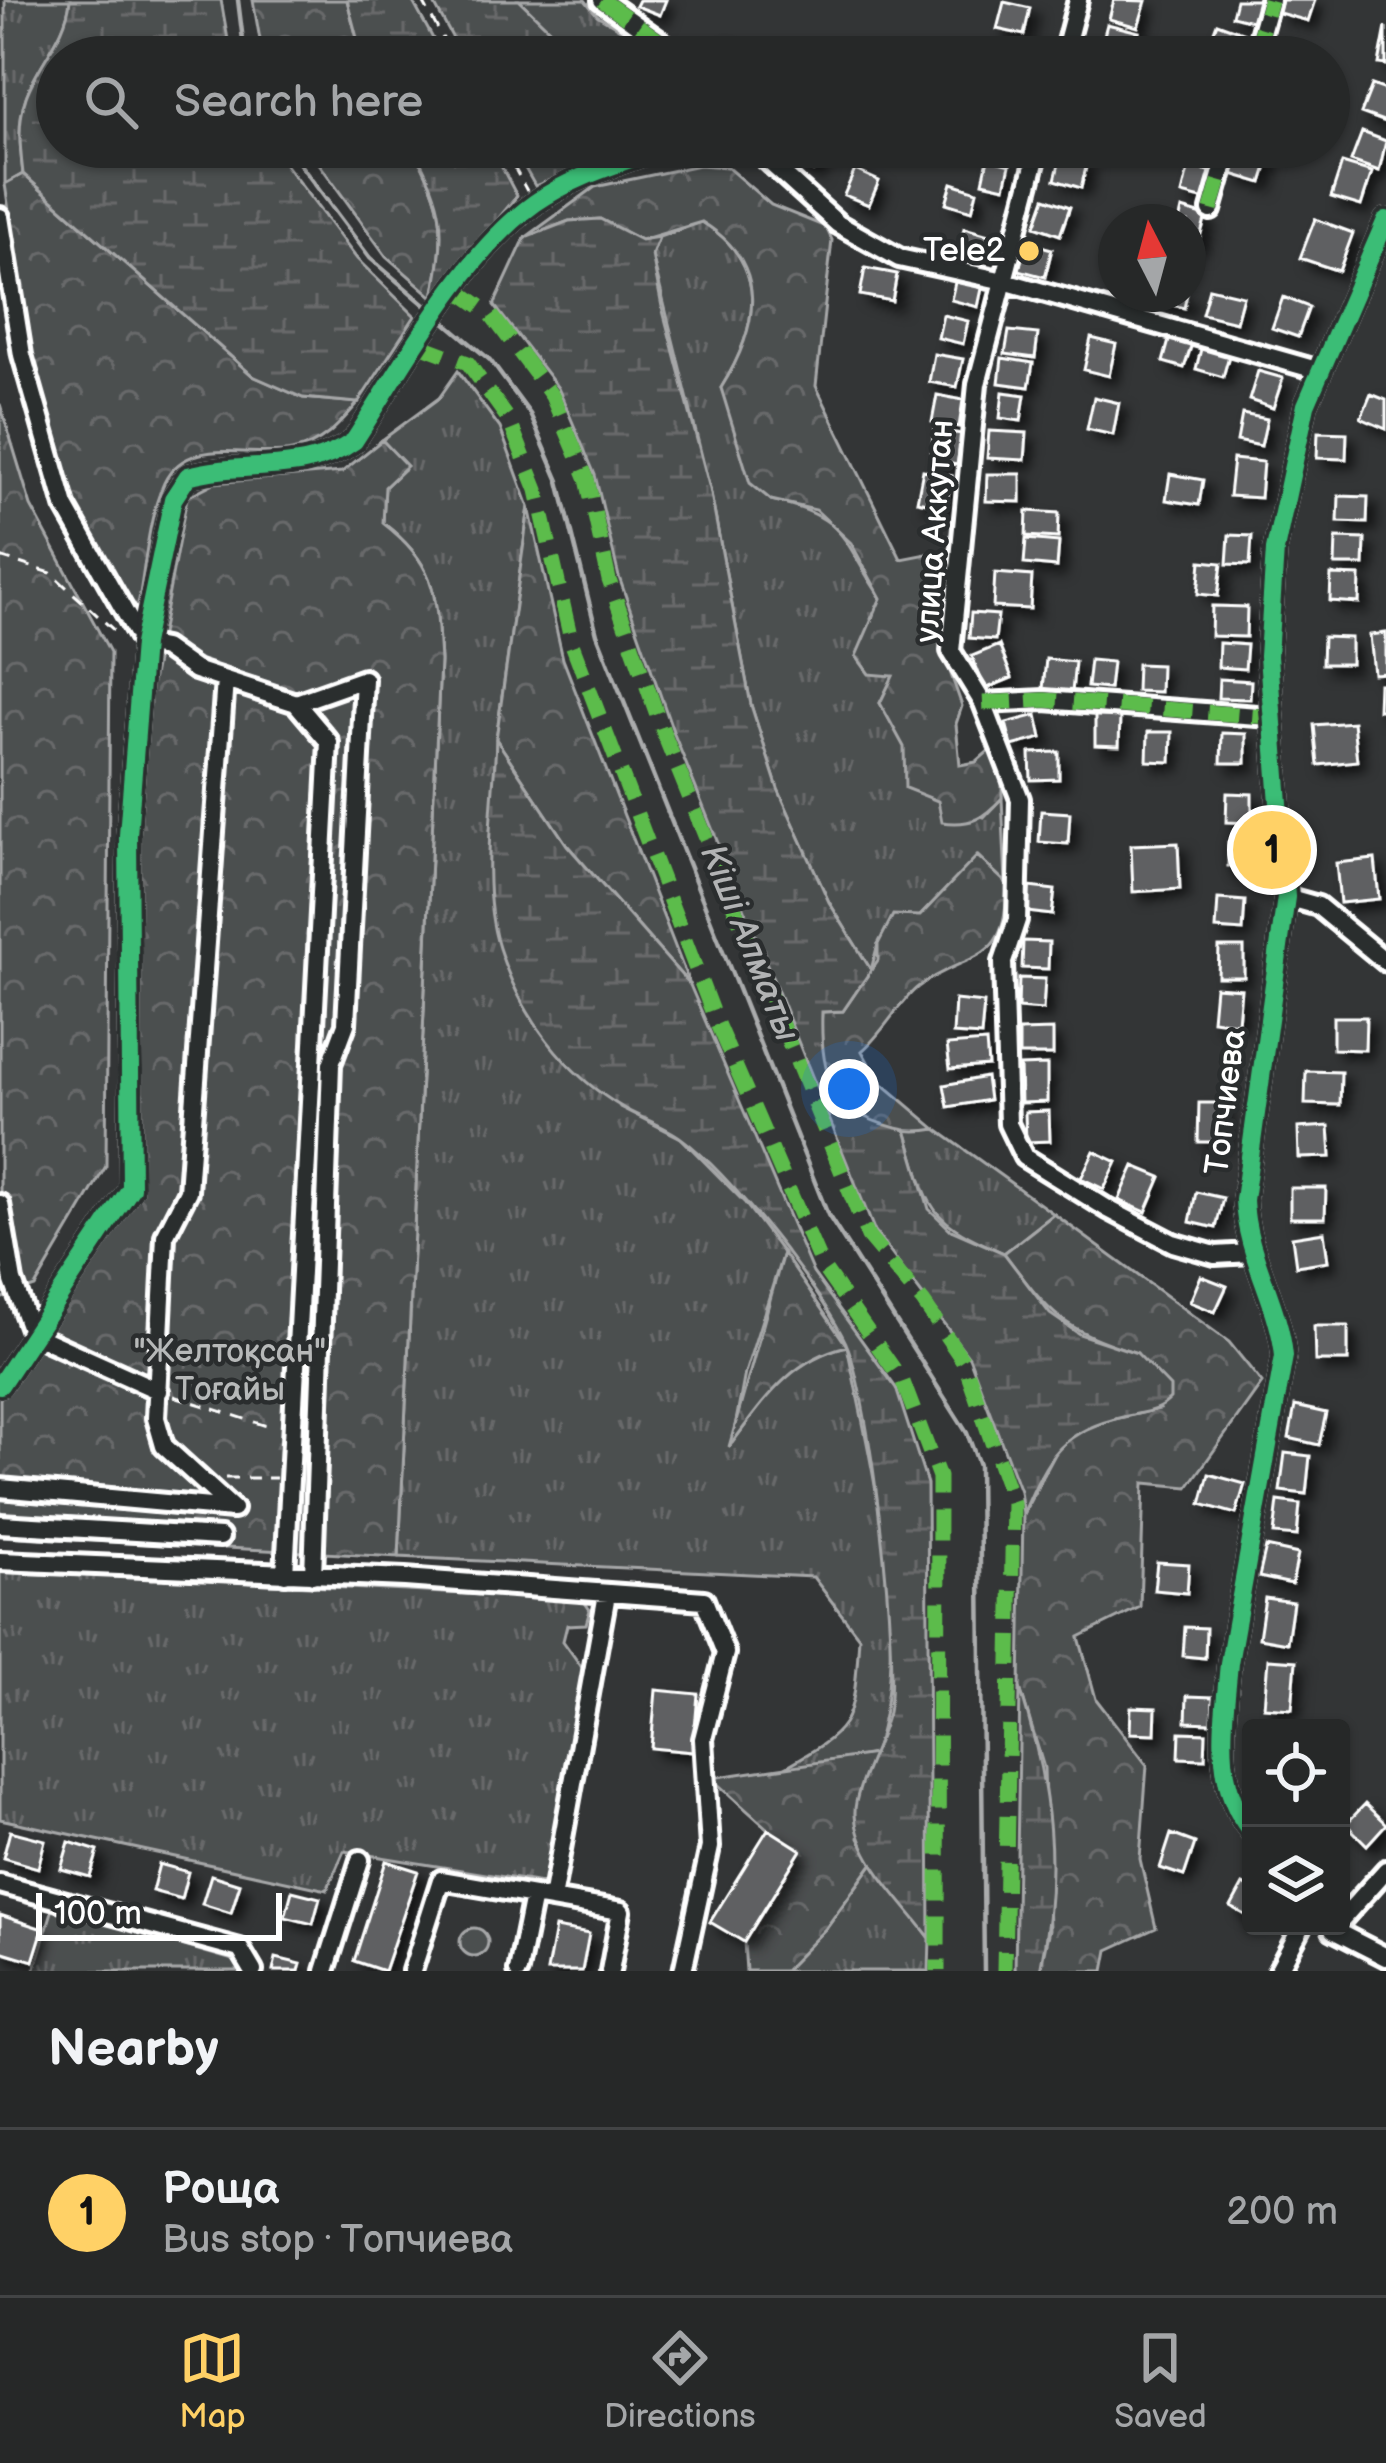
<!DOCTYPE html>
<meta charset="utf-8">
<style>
:root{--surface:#262828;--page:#323434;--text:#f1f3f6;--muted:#a4a6a8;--line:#424445;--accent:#ffd166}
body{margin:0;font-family:"Balsamiq Sans",sans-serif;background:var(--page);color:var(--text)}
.controls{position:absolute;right:36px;bottom:36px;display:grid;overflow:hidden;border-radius:12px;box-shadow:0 3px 9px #0004}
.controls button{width:108px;height:108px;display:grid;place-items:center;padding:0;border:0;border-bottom:3px solid var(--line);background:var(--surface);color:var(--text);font:60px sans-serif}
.compass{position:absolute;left:1098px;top:204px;width:108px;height:108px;border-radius:50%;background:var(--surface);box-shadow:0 3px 9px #0004;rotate:354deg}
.scale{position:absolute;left:36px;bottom:30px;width:246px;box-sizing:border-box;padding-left:12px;border:6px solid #fff;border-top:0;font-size:33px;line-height:42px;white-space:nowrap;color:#fff;-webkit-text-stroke:9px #2a2d2e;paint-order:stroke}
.you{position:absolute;left:849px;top:1089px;width:42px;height:42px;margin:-30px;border:9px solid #fff;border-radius:50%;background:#1a73e8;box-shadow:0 0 0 18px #1a73e833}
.badge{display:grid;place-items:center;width:78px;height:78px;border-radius:50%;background:var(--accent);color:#111;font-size:39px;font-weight:700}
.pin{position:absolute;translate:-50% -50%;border:6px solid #fff;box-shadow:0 3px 12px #0006}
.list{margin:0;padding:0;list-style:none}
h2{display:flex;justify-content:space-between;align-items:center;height:156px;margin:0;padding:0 48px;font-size:51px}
h2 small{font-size:39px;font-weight:400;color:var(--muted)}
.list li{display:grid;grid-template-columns:78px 1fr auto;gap:36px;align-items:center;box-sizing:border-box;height:168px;padding:0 48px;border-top:3px solid var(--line)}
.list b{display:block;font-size:45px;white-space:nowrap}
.list p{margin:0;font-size:39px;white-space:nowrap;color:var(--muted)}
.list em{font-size:39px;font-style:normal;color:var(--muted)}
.icon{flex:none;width:66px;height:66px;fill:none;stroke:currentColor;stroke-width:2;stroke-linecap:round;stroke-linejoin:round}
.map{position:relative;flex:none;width:1386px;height:1971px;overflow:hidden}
.search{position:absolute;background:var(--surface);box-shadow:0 3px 9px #0004;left:36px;right:36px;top:36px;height:132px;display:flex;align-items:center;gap:30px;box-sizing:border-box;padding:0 42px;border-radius:66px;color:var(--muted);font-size:45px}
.sheet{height:324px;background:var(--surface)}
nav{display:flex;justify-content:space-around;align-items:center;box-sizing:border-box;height:168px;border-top:3px solid var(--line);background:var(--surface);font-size:33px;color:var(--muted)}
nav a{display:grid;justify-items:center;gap:6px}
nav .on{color:var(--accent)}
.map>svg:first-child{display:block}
.grass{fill:url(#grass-tufts);stroke:#a6a7a8;stroke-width:3}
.forest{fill:url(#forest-crowns);stroke:#a6a7a8;stroke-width:3}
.wetland{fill:url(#wetland-marsh);stroke:#a6a7a8;stroke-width:3}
.green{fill:#4c4f50;stroke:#a6a7a8;stroke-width:3}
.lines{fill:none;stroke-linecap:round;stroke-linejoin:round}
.stream{stroke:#abacad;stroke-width:4.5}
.building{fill:#5f6162;stroke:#fff;stroke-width:3;filter:url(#shadow)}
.minor-casing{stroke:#fff;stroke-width:26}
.path{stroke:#fff;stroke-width:3;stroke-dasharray:12 9;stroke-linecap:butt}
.minor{stroke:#2a2d2e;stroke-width:16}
.quiet{stroke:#5cbc4b;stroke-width:15;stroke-dasharray:30 15;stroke-linecap:butt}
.cycleway-casing{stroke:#2a2d2e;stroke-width:26}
.cycleway{stroke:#3abd76;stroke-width:18}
.poi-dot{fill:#ffd166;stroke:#2a2d2e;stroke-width:4.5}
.labels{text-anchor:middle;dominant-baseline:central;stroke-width:9;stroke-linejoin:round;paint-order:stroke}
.poi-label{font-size:33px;fill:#fff;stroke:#2a2d2e;text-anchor:end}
.street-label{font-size:33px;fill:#fff;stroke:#2a2d2e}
.park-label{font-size:33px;fill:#b7b9b9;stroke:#2a2d2e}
.water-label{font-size:36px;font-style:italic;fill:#b2b3b4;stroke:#2a2d2e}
</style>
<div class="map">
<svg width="1386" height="1971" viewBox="0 0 1386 1971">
<defs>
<pattern id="grass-tufts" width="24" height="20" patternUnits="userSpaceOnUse" patternTransform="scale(3)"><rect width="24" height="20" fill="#4c4f50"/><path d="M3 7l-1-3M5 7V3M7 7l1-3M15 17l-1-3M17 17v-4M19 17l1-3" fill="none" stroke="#67696a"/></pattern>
<pattern id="forest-crowns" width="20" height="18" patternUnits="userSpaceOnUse" patternTransform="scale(3)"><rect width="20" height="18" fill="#4c4f50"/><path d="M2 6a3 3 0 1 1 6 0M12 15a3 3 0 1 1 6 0" fill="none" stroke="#67696a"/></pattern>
<pattern id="wetland-marsh" width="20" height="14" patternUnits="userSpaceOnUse" patternTransform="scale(3)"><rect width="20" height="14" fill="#4c4f50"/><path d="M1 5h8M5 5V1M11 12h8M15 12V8" fill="none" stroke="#67696a"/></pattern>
<filter id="shadow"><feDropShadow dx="8" dy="8" stdDeviation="6" flood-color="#0009"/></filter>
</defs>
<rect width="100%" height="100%" fill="#333536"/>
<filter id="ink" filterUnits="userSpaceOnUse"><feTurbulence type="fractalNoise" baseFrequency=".00833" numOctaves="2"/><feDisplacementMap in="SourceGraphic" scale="24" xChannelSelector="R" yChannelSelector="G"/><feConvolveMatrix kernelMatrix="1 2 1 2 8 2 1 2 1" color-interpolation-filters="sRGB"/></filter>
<g filter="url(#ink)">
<!-- grass -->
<path class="grass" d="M5 0H70C67 36 38 63 26 97 17 123 20 148 23 174L5 184Z
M519 0H585L597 15 667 57H578Z
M702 222C771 264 759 327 721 388L771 500C849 517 841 540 881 598L871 619 894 675 880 703 905 747 906 788 984 817 1002 798 1006 883 978 856 920 916 878 944 871 970 829 902 778 789 751 705 710 489 652 255 659 237Z
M458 371 500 428 529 507 496 739 492 890 620 1107 681 1138 745 1203 783 1253 745 1373 732 1443C766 1398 790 1359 847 1346 872 1467 914 1637 874 1754L775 1773C855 1727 853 1729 859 1637L813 1577 399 1557 440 661C436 595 438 565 383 523L385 487 406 466 382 440 439 398Z
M936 1129 1054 1214 1004 1253C924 1218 930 1210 906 1130Z
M0 1570 583 1600 590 1610 586 1624 567 1625 563 1641 588 1676 548 1884 344 1851 327 1890 0 1819Z
M873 1863 930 1938 929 1971H784L826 1928Z
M53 1908 233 1960 244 1971H34Z"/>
<!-- forest -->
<path class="forest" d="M253 0H347L362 57H263Z
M307 147H412C446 205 446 232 433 297L386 256Z
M699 165 727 167 771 205 826 227 832 240 816 386 901 559 932 553 947 584 938 637 962 706 956 724 960 765 976 762 991 749 1002 766V798C983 819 971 826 942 822L938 801 905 788 904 747 880 703 893 676 869 674 856 656 881 598 851 543 816 510 771 500 750 483 721 388C759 327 771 264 702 222L641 240 600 219 569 221 525 238 595 187Z
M23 174 253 376 303 398 358 403C339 425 322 445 292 451 250 459 187 434 164 483 147 520 145 571 137 611L74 504 30 351 5 184Z
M0 404 31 506 110 652 106 1166 35 1287 0 1299Z
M382 440 407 466 385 487 383 523C438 565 436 595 440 661L399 1557 0 1536V1399L136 1191 138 756 187 497 214 483 342 472Z
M529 507 563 659 690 985 567 845 496 739Z
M977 856 1006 883C1010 968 967 950 918 987 900 1001 884 1032 862 1051L878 1080 936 1129C892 1137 847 1119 825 1077 817 1061 821 1030 822 1012L843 1011 878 960V944L893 915 920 916Z
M1054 1214 1229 1342 1262 1383 1188 1487 1144 1483 1140 1607 1079 1637 1096 1699 1147 1765 1140 1859 1156 1928 1108 1950 1104 1971H1040L1049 1929 1044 1768 1020 1688 1023 1514 1061 1443 1088 1425 1160 1409 1137 1353C1060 1328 1052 1317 1004 1253Z
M783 1253 847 1346C789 1360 764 1401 729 1447Z
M874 1754 859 1838 873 1863 826 1928 784 1971H746L744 1942 801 1850 768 1829 711 1778Z"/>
<!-- wetland -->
<path class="wetland" d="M70 0H221L231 57H57V147H272L357 259 415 316 358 403 303 398 253 376 23 174C20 148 17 123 26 97 38 63 67 36 70 0Z
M347 0H412L443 57H362Z
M432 0H519L578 57H463Z
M412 147H491L517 196 433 297C446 232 446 205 412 147Z
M513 147H635L535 186Z
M600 219 641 240 659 237 652 255 662 307 710 489 751 705 778 789 829 902 871 970 843 1011 822 1012C820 1082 834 1116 906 1130L929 1209 951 1230 1004 1253 1050 1314 1079 1334 1137 1353 1170 1387V1399C1158 1412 1144 1412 1127 1416 1061 1431 1049 1454 1023 1514L1020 1491 969 1357 875 1232 674 734 619 577 595 475 558 388 494 305 525 238 569 221Z
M496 739 567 845 690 985 813 1273 896 1388 927 1484 930 1938C904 1903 858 1860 855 1815 853 1790 882 1741 888 1712 900 1655 870 1396 846 1343 820 1289 730 1174 681 1138 665 1126 643 1119 625 1109 564 1074 520 1014 499 948 479 885 494 803 496 739Z
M1020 1688C1051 1789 1061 1867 1040 1971H1015Z"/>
<!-- green -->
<path class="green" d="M460 1942a14 14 0 1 1 28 0a14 14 0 1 1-28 0Z"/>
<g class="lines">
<!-- stream -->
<path class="stream" d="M238 0 245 57
M287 147 370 258 431 310
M439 317 490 360 530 414 559 481 597 634 828 1215 967 1433 979 1465 984 1971"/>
</g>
<!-- building -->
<path class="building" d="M639 0H666L660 15 636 6Z
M1114 0 1146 1 1138 27 1109 19Z
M1236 0H1261L1256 22 1232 16Z
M1282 0H1315L1308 21 1279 13Z
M1004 2 1030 8 1024 35 997 29Z
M1217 23 1247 34 1238 57H1204Z
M1107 24 1139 32 1134 55 1101 47Z
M1386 27V65L1379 64Z
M719 38 740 57H703Z
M1082 48 1110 56V57H1080Z
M1372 85 1386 90V122L1361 113Z
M1362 132 1386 141 1379 171 1351 161Z
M796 147H826L813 171 790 158Z
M1187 147H1217L1214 158Z
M1240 149 1270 157 1262 183 1232 174Z
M1061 156 1087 163 1081 188 1055 180Z
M988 159 1010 165 1005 187 983 182Z
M1342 163 1372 172 1361 206 1331 197Z
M1189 166 1213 172 1205 200 1182 194Z
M855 170 879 181 869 205 844 195Z
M952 183 977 191 972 211 946 203Z
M1045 198 1070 207 1060 235 1035 226Z
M1182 209 1206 216 1198 244 1188 242V222H1179Z
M1315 219 1353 233 1339 271 1300 258Z
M964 228 989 235 982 261 958 254Z
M1026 242 1052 249 1045 277 1019 270Z
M865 268 897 274 892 301 860 295Z
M956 278 983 284 978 307 951 300Z
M1209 288 1243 296 1236 322 1202 314Z
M1157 294H1187L1184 308 1156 301Z
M1283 297 1309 307 1298 337 1272 328Z
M943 315 968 321 963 344 938 338Z
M1009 331 1038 334 1035 358 1005 354Z
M1170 337 1192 344 1184 368 1163 362Z
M1091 338 1116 344 1109 376 1084 370Z
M1202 345 1230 352 1223 377 1196 369Z
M934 354 963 359 957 387 929 382Z
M1002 358 1033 363 1029 387 999 383Z
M1258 371 1283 378 1273 408 1249 400Z
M1003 392 1025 395 1021 421 1000 418Z
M1371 394 1386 400V429L1361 418Z
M937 395 963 400 959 427 932 422Z
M1094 397 1119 403 1113 435 1087 429Z
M1242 414 1267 419 1261 446 1237 441Z
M934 430 962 434 957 465 930 460Z
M989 431 1027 433 1025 460 987 458Z
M1318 432 1347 433 1346 459 1317 458Z
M1233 459 1263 462 1260 498 1229 496Z
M923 470 952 476 946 507 917 501Z
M987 474H1021V502L986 501Z
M1170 474 1203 480 1199 505 1166 500Z
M1339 496 1368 497 1367 523 1338 522Z
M1027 511 1059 513 1058 538 1026 536Z
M1229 535 1252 536 1250 565 1227 564Z
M1336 538 1365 539 1364 565H1335Z
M1026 539 1059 542 1057 567 1024 564Z
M1201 561 1222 563 1218 596 1198 594Z
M995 573 1032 576 1030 609 993 607Z
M1331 575 1360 576 1359 603 1330 601Z
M1212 606 1247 607 1246 637 1211 636Z
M971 613 998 615 995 640 969 638Z
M1386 633V673L1374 674 1370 635Z
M1323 637 1351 638V664H1322Z
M1219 643 1247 645 1245 669 1218 667Z
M999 645 1012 678 985 689 972 656Z
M1046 659 1075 662 1072 692 1043 689Z
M1090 660 1112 662 1109 689 1087 687Z
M1137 664 1161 665 1160 692 1136 691Z
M1219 679 1251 681 1250 699 1218 698Z
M1379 684H1386V710H1378Z
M1037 715 1042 738 1012 746 1006 723Z
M1095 716H1120L1119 746 1095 745Z
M1353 722 1357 761 1318 765 1314 725Z
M1148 732H1172L1171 762 1147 761Z
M1222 733 1246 734V763H1221Z
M1059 752V779L1031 780 1030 753Z
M1227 793 1252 794V823L1226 822Z
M1041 811 1070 813 1068 844 1039 842Z
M1228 842H1254V866H1228Z
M1178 843 1180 889 1133 892 1131 845Z
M1375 859 1379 899 1340 903 1336 863Z
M1029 887 1055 890 1052 915 1027 912Z
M1218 899 1245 901 1243 931 1216 929Z
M1023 941 1049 942 1048 969 1022 968Z
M1219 947H1244V977H1218Z
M1019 978 1045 979 1043 1010 1018 1008Z
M1215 987 1241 989 1238 1023 1212 1020Z
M955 1000 984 1003 981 1036 953 1034Z
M1333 1017H1366L1365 1050 1333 1049Z
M1053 1030V1055H1019V1031Z
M986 1042 988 1066 950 1069 947 1045Z
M1047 1065V1102L1021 1103 1020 1066Z
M1306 1071 1341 1072 1340 1105 1305 1104Z
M986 1077 989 1100 948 1107 944 1085Z
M1199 1103H1224V1142H1198Z
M1049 1111 1050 1141 1026 1142 1025 1112Z
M1329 1126 1331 1157 1299 1158 1298 1128Z
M1094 1151 1117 1162 1104 1189 1081 1178Z
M1134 1166 1161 1177 1146 1212 1119 1200Z
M1290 1188H1326L1325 1218H1290Z
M1196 1192 1223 1198 1216 1228 1190 1222Z
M1324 1232 1328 1261 1296 1266 1292 1237Z
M1201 1276 1227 1286 1215 1312 1190 1302Z
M1314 1326H1348V1361H1315Z
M1295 1406 1326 1413 1319 1445 1289 1438Z
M1285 1453 1310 1456 1306 1494 1280 1491Z
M1209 1474 1245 1484 1236 1514 1201 1504Z
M1278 1501 1300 1504 1297 1536 1274 1534Z
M1266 1547 1298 1554 1292 1584 1259 1577Z
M1157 1562 1189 1564 1187 1593 1154 1590Z
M1265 1598 1293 1602 1287 1643 1259 1638Z
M1185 1627 1206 1628 1205 1658 1183 1656Z
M1268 1659 1296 1661 1292 1709 1264 1707Z
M656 1690 698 1694 693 1752 651 1748Z
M1187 1696 1213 1697 1212 1723 1186 1722Z
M1131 1707 1156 1708 1155 1734 1130 1733Z
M1180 1732 1206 1733 1205 1759 1179 1758Z
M1365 1804 1386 1824 1367 1845 1346 1824Z
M768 1829 801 1850 744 1942 710 1922Z
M10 1831 45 1840 38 1868 3 1858Z
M1171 1834 1195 1843 1184 1876 1160 1868Z
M69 1842 98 1851 90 1877 61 1869Z
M386 1861 418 1871 384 1971 354 1961Z
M159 1864 188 1872 181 1899 152 1891Z
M211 1875 240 1884 231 1913 202 1904Z
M1243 1885 1251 1889V1918L1231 1907Z
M292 1891 320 1898 313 1924 285 1917Z
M0 1915 43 1929 33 1961 0 1951Z
M555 1928 589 1934 582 1971H547Z
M276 1958 301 1964 299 1971H273Z"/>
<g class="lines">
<!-- minor casing -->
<g class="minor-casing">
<path id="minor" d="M602 0 682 57
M1063 57 1078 0
M1254 57 1270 0
M753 147 838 224 899 258 1004 281 1320 371
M1039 147 977 384 951 651 983 703 1020 799 1017 920 1003 962 1008 1124 1024 1157 1108 1209 1173 1243 1215 1255 1252 1253
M1211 210 1229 147
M0 217 22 355 65 506 143 644 164 648 195 670 296 703 329 742 285 1574
M225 680 188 1191 165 1236 156 1418 164 1446 233 1509
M296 703 364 679 346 1024 331 1064 313 1575
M983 703 1044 700 1271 717
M1286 897 1318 906 1386 962
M0 1204 13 1281 32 1334 159 1391
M0 1385 131 1188 128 835 143 644 173 499 188 476C245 460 304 477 354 441 403 366 462 255 535 203 573 176 621 163 664 147
M0 1488 232 1509
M0 1524 220 1537
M0 1561 405 1578 704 1600 725 1653 703 1739 710 1847 683 1971
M1251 1831C1212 1783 1224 1721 1229 1663L1284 1356C1279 1302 1246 1256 1244 1200L1286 897 1268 656 1275 550 1306 405 1386 220
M0 1884 240 1949 253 1971
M552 1899 607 1594
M1341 1920 1386 1870
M1333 1930 1386 1957
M325 1971 360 1860
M412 1971 441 1880 621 1911 610 1971
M518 1971 533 1896
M1278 1971 1302 1926"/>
</g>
<!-- path -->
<path class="path" d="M422 0 453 57
M503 147 527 191
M0 557 51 573 119 635
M174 1396 273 1428
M225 1478H276"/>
<!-- minor -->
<use href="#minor" class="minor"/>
<!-- quiet -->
<path class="quiet" d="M602 0 682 57
M1254 57 1270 0
M1211 210 1229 147
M456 289 490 313 552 396 587 479 609 580 665 737 868 1237 923 1302 964 1362 1013 1503 1004 1971
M417 344 468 363 509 420 537 490 572 644 715 1019 822 1266 903 1382 939 1477 938 1971
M983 703 1044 700 1271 717"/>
<!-- cycleway casing -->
<g class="cycleway-casing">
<path id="cycleway" d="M0 1385 131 1188 128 835 143 644 173 499 188 476C245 460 304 477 354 441 403 366 462 255 535 203 573 176 621 163 664 147
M1251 1831C1212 1783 1224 1721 1229 1663L1284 1356C1279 1302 1246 1256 1244 1200L1286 897 1268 656 1275 550 1306 405 1386 220"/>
</g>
<!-- cycleway -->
<use href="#cycleway" class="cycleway"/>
</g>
</g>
<!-- markers -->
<circle class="poi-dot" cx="1029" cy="251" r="12"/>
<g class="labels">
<!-- poi labels -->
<g class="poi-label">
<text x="1005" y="251">Tele2</text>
</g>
<!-- street labels -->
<g class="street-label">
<text transform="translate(935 531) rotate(-86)">улица Аккутан</text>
<text transform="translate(1226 1102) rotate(-83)">Топчиева</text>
</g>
<!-- park labels -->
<g class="park-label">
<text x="230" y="1352">"Желтоқсан"<tspan x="230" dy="38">Тоғайы</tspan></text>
</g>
<!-- water labels -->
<g class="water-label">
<text transform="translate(749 943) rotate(68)">Кіші Алматы</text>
</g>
</g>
</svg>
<div class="controls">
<button><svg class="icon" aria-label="locate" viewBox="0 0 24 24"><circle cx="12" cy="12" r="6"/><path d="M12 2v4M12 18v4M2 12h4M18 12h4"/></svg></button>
<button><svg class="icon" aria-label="layers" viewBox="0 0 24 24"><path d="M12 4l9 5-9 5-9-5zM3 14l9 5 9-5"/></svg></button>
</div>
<svg class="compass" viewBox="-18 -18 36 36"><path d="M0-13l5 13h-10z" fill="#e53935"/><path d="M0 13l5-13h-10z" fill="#a4a6a8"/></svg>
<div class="scale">100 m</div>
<div class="you"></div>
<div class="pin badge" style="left:1272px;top:850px">1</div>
<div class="search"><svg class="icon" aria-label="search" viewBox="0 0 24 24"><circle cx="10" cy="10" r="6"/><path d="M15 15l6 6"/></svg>Search here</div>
</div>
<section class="sheet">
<h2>Nearby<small></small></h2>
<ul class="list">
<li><span class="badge">1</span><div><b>Роща</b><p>Bus stop · Топчиева</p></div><em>200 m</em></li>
</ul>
</section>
<nav>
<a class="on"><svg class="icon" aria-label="map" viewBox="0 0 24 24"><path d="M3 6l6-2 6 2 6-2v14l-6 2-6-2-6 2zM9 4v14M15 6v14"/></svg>Map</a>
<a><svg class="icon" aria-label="directions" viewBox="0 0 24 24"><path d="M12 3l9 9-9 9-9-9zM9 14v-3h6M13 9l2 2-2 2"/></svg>Directions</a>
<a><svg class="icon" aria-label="saved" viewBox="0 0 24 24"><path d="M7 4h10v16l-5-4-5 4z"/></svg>Saved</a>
</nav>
